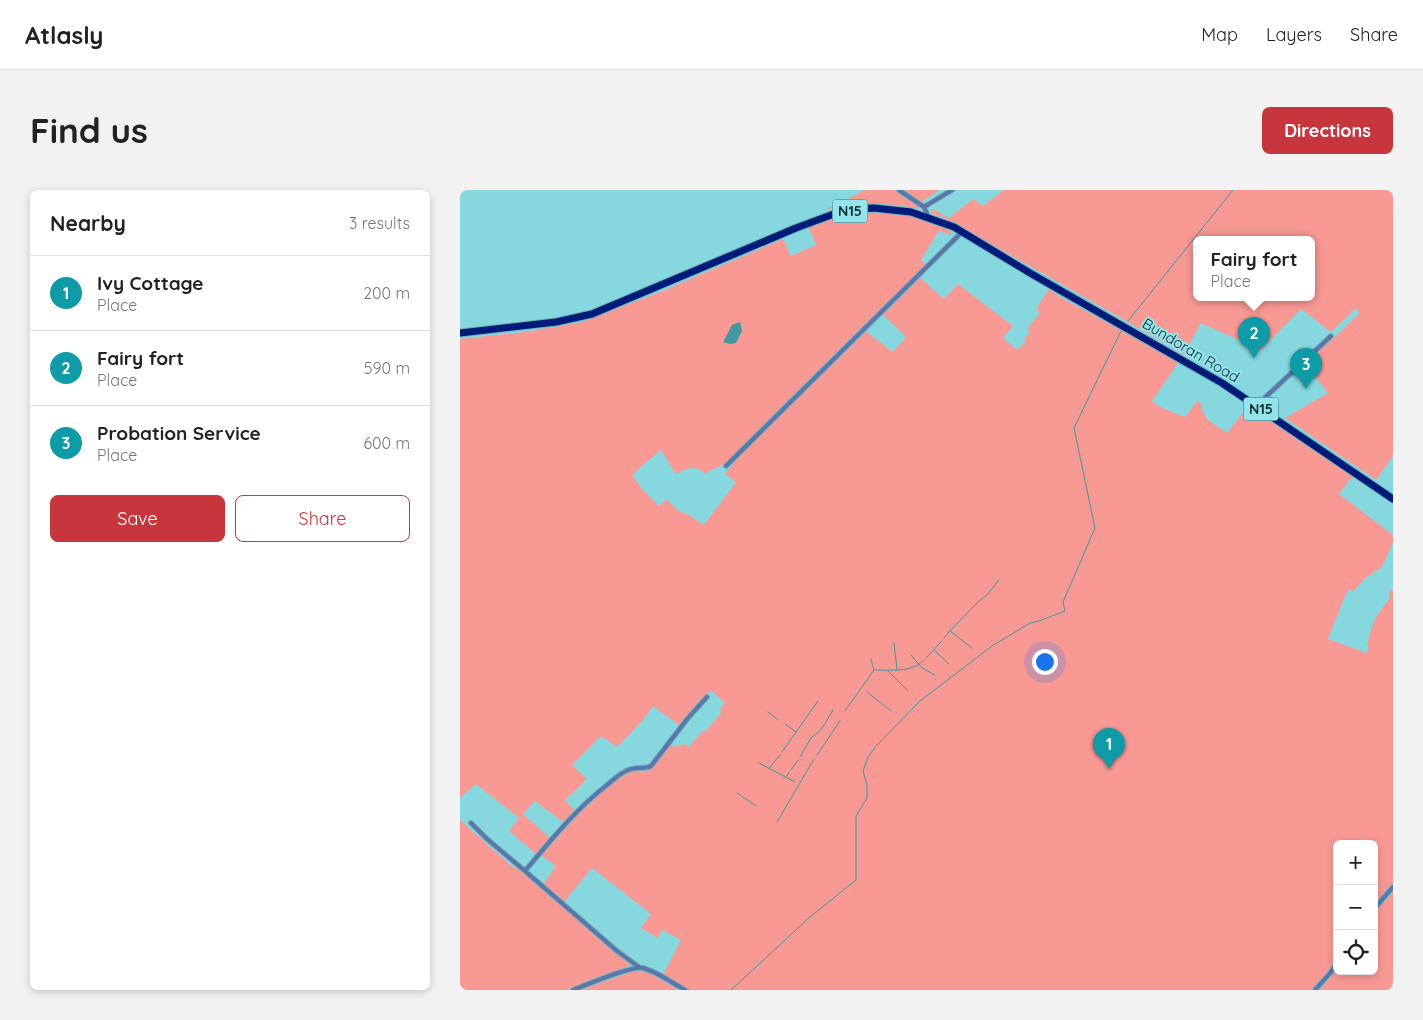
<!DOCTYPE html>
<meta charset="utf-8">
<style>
:root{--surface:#fff;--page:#f2f2f2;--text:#222;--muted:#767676;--line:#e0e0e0;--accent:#c6363c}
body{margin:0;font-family:Quicksand,sans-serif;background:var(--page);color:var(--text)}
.controls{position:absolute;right:15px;bottom:15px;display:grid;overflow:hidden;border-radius:8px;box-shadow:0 2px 8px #0003}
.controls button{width:45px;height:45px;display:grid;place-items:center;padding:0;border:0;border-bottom:1px solid var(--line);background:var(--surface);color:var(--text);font:25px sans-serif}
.you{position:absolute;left:584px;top:471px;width:18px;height:18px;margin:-12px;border:4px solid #fff;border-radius:50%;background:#1a73e8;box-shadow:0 0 0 8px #1a73e833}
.badge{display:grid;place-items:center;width:32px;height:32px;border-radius:50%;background:var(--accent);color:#fff;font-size:16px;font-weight:700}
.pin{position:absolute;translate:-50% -41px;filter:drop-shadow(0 1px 2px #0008)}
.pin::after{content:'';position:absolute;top:26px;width:18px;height:15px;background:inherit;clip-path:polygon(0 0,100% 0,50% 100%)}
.popup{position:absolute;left:733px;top:46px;width:122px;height:65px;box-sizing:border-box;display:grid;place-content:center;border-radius:8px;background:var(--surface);filter:drop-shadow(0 1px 4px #0005);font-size:16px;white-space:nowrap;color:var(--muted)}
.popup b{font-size:19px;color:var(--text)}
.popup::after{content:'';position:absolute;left:50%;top:100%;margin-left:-10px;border:10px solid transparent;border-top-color:var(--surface)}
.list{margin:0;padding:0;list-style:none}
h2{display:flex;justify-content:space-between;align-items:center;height:65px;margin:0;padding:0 20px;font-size:21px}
h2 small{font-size:16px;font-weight:400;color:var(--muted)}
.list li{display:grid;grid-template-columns:32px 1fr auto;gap:15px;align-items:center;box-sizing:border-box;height:75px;padding:0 20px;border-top:1px solid var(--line)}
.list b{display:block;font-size:19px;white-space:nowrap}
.list p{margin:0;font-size:16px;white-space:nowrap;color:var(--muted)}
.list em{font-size:16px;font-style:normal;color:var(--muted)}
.actions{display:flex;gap:10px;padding:15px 20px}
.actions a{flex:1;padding:11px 0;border:1px solid var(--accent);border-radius:8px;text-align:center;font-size:18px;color:var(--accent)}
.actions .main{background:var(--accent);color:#fff}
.icon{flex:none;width:28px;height:28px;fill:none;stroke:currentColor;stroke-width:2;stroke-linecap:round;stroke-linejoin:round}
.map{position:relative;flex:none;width:933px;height:800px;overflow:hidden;border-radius:8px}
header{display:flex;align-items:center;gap:30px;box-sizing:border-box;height:70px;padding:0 25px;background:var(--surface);border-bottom:1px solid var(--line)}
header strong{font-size:24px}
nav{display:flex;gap:28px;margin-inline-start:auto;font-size:18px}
.intro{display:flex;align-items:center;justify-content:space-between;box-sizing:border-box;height:120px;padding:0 30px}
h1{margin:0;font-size:35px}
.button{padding:12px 22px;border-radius:8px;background:var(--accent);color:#fff;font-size:18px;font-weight:700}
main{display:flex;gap:30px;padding:0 30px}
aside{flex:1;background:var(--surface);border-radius:8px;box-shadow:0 2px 8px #0003}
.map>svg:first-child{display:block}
.green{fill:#f99994;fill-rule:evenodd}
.water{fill:#43979e}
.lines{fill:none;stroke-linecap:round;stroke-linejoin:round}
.stream{stroke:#43979e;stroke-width:1}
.minor-casing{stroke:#6eb5bc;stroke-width:6}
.trunk-casing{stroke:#6eb5bc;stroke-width:9}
.minor{stroke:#5c76ab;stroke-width:4}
.trunk{stroke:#021a7a;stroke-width:7}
.labels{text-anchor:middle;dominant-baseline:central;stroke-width:4;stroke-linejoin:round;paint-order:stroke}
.shield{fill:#94e4ec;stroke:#336368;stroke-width:1}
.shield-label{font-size:14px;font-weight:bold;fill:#092c2f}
.street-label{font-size:15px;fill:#092c2f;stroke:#94e4ec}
</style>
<header>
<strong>Atlasly</strong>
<nav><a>Map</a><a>Layers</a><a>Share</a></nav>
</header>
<div class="intro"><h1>Find us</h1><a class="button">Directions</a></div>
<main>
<aside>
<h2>Nearby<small>3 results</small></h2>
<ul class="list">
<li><span class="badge" style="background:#0f9aa8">1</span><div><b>Ivy Cottage</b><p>Place</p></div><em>200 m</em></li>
<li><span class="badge" style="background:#0f9aa8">2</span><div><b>Fairy fort</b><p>Place</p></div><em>590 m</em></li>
<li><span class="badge" style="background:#0f9aa8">3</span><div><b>Probation Service</b><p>Place</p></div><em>600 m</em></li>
</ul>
<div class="actions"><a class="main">Save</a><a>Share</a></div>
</aside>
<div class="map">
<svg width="933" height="800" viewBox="0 0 933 800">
<rect width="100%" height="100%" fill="#87d7df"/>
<!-- green -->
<path class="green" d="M404 0H434L459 16V19C423 11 402 14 366 19L381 13Z
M444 0H479L464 10 463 13Z
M544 0H933V266L916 290 825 228 868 203 845 174 897 126 899 123 896 118 871 142 841 119 801 160 741 133 724 164 494 33 480 26 471 24V18L489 28 513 9 523 16ZM736 49H852V107H736Z
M406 22 448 24 483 36 492 43 491 45 479 41 461 70 467 75 265 274 251 280 246 284C236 275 228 277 216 284L201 260 176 281 173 286 181 298 199 316 206 309 220 322 227 324 244 335 276 292 265 284 281 264 404 140 433 162 446 147 422 124 459 87 484 109 498 94 553 136 543 148 557 160 565 152 566 146 570 142 567 139 579 124 577 117 589 99 602 108 719 172 692 211 702 218 725 227 737 211 743 215 741 218 748 230 767 243 788 216 893 286 879 304 933 345V352L922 377 904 389 893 402 889 399 885 406 868 449 907 463 909 457 907 456C910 444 912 432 920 421 925 414 932 410 929 401L933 400V694L914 716V654H877V768L861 792 851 800H227L203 785 221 750 202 740 198 748 181 738 191 724 132 678 104 712 83 694 96 676 81 665 128 613 155 591 172 580H189L210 554 214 557 225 554 229 557 242 541 245 542 261 523 260 519 265 513 251 500 219 535 193 516 183 530 157 557 141 546 112 575 127 589 105 610 115 621 103 632 75 611 63 624 90 648 76 664 49 641 59 628 16 594 0 608V149L65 142 122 132 200 102 323 49 331 66 356 55 349 38H351V35L372 29Z
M0 630 54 678 57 677 171 775 107 800H0Z
M933 702V800H860L877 778V781H914V723Z
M177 780 186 781 219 800H120Z"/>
<!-- water -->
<path class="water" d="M280 132 282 141 276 153 270 154 263 152 272 135Z"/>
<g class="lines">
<!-- stream -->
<path class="stream" d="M668 131 773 0
M490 441 519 411 527 405 539 390
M484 448 490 441 512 458
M434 453 437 479
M475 461 489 474
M451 465 462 478 475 485
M466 468 482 451
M415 480C430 480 452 483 464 470
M428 481 448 501
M407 502 431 521
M385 521 414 480 411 469
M308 522 318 530
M325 534 336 542
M322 562 358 511
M357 565 380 531
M340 567 351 548 361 540 373 520
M314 572 320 565
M299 573 335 592
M309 579 313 573
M331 580 338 570
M327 586 329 582
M277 603 296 616
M317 632 354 569
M223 796 229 800
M271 800 350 727 396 690V626L407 608V595L403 581 408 567 416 556 460 511 532 456 570 433 579 431 605 421 603 412 635 338 614 238 661 141"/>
<!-- minor casing -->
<g class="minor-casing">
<path id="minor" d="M439 0 464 17 468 26
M464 17 492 0
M796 216 871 146
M266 276 502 42
M11 633 27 649 65 681
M914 719 933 697
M179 777 157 761 65 681C91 650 116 619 147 595 153 590 159 584 166 581 175 576 183 580 191 576L228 528 247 507
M113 800C126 795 172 775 183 778 198 782 212 793 225 800
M855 800 871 782 877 773"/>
</g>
<!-- trunk casing -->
<g class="trunk-casing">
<path id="trunk" d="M0 143 96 132 132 124 336 38 371 25 395 19 414 18 451 22 494 37 570 83 762 193 933 309"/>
</g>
<!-- minor -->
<use href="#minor" class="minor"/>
<!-- trunk -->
<use href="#trunk" class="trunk"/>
</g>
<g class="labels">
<!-- shield labels -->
<g class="shield">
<rect x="372.5" y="9.5" width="35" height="23" rx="4"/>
<rect x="783.5" y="207.5" width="35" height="23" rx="4"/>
</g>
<g class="shield-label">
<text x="390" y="21">N15</text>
<text x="801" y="219">N15</text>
</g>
<!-- street labels -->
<g class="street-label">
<text transform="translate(731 160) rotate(31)">Bundoran Road</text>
</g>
</g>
</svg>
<div class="controls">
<button>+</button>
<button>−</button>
<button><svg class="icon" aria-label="locate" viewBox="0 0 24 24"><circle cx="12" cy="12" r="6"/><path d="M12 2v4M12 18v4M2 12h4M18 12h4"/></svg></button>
</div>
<div class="you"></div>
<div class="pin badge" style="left:649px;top:579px;background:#0f9aa8">1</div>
<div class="pin badge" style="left:794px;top:168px;background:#0f9aa8">2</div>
<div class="popup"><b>Fairy fort</b>Place</div>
<div class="pin badge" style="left:846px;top:199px;background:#0f9aa8">3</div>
</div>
</main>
